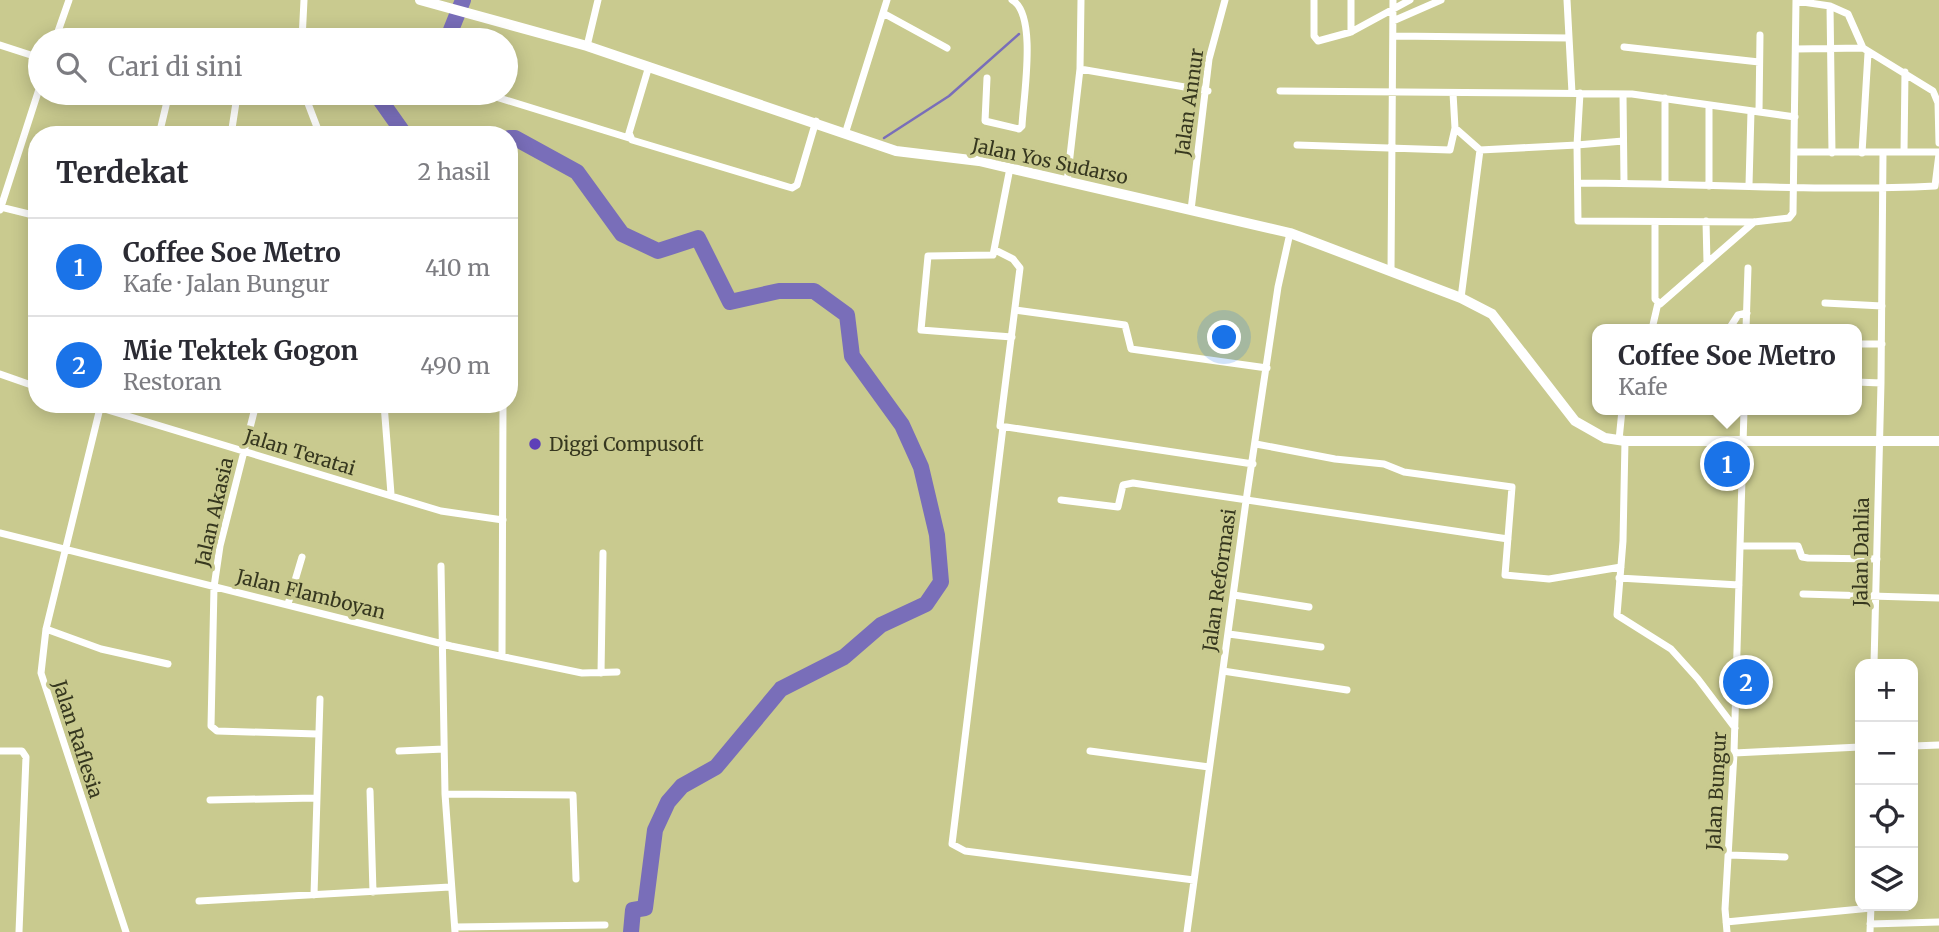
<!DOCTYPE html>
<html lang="id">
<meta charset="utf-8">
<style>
:root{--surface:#fff;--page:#f2f2f3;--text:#2b2b33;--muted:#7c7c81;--line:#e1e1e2;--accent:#1a73e8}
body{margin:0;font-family:Merriweather,serif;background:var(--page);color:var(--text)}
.controls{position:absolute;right:21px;bottom:21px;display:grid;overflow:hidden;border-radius:14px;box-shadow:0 4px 18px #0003}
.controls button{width:63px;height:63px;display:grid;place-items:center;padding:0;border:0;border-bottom:2px solid var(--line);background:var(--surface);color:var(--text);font:35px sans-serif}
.you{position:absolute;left:1225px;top:338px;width:24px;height:24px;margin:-18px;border:5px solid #fff;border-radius:50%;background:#1a73e8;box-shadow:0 0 0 10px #1a73e833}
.badge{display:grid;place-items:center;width:46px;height:46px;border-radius:50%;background:var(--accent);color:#fff;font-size:23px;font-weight:700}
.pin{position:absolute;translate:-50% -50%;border:4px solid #fff;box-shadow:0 2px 7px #0006}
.popup{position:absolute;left:1592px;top:324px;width:270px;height:91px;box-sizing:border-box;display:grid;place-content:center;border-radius:14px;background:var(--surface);filter:drop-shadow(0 2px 5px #0005);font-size:23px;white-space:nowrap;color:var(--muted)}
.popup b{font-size:26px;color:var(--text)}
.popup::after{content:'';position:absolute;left:50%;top:100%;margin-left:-14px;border:14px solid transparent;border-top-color:var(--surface)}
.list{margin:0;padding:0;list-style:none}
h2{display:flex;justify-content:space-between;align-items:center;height:91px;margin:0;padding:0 28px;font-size:30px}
h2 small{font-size:23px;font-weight:400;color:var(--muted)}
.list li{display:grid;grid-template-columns:46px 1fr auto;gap:21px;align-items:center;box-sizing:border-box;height:98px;padding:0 28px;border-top:2px solid var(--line)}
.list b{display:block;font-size:26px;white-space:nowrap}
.list p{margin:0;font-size:23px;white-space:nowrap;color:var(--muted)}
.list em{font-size:23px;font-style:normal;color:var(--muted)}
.icon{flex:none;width:38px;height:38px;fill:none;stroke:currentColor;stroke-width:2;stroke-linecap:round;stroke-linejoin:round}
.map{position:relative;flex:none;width:1939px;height:932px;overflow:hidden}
.search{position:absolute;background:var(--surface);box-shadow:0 4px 18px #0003;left:28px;top:28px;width:490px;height:77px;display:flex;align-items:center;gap:18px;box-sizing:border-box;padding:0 24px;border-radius:38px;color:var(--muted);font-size:26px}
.panel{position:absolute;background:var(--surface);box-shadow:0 4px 18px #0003;left:28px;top:126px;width:490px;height:287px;border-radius:28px}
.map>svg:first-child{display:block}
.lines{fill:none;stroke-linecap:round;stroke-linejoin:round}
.stream{stroke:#796eb9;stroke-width:2.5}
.river{stroke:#796eb9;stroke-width:16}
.street{stroke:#fff;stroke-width:7}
.secondary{stroke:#fff;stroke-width:10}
.poi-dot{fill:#5e40b8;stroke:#c9ca8f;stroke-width:2.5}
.labels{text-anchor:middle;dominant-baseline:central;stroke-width:7;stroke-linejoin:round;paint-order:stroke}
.street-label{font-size:19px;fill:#36371f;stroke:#c9ca8f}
.poi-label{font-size:19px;fill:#36371f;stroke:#c9ca8f;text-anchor:start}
</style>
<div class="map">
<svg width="1939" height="932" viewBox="0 0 1939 932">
<rect width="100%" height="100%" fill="#c9ca8f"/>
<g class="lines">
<!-- stream -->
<path class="stream" d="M884 138 949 96 1019 34"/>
<!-- river -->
<path class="river" d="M447 40 463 0
M390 93 381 101 405 135
M509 138H515L577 172 622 234 658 251 698 238 730 302 779 291H814L847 315 852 356 902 425 921 467 937 535 941 582 926 604 881 625 844 657 781 689 716 767 682 786 668 802 655 830 645 908 633 910 631 932"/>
<!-- street -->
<path class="street" d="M1314 0V36L1318 41 1351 32 1410 0
M1351 0V32
M1567 0 1572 93
M1796 1 1830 6 1848 14 1863 48 1933 91 1938 103 1939 143
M1830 6 1832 153
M883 13 947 48
M1393 21 1441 0
M1393 36 1569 38
M55 40 69 0
M302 40 304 0
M0 45 40 58
M587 46 598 0
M1624 47 1759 62
M1796 49 1863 48
M649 66 629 133 632 140 792 188 797 185 816 121
M1080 69 1208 91
M987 78 985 121 1019 129 1022 126C1023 99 1038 14 1012 0
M1280 91 1632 94 1795 117
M178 93 237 96 293 93
M304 93 320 135
M483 93 629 138
M1453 93 1455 128 1480 150 1577 145 1578 221 1754 222 1789 218 1793 213 1796 0
M1580 93 1577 145 1623 141
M1623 94 1624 183
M1709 106V186
M1759 112 1760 35
M846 131 887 0
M159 135 169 93
M231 135 237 96
M1297 145 1450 150 1455 128
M1796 152H1939
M1904 152 1905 72
M1862 153 1868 53
M1010 168 993 255 928 256 921 330 1012 337
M1067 182 1080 69 1081 0
M1580 183C1698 183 1817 192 1935 186L1939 154
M1665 184V98
M1749 185 1751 111
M0 207 37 216
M0 210 40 86
M1191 210 1209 59 1225 0
M1706 221 1707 263
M1655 222V299L1660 304 1754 222
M995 250 1013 259 1020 268 1000 426 1253 464
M1391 271 1393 0
M1461 298 1480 150
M1825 303 1882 306
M1015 310 1125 325 1131 349 1267 368
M1652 329 1658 303
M1729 329 1738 315 1747 313
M1746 329 1748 268
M1856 344H1882
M0 374 37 387
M1856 382 1881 383
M88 404 441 511 503 520
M101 404 46 629 41 673 126 932
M256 404 220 546 214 587 211 726 217 731 317 734
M384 404 391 494
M1003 427 952 844 965 851 1194 880
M1619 440 1622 410
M1625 441 1623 541 1617 615 1671 649 1698 679 1735 728
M1256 444 1335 459 1384 464 1404 472 1512 487 1505 575 1549 579 1621 567
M1061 500 1118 507 1123 485 1133 483 1508 539
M0 533 451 646 582 673 617 672
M1741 546H1798L1802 557 1808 558 1877 559
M441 566 445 794 455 932
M1619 578 1739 585
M1803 594 1939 598
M1234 595 1309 607
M288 604 302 557
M46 629 101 649 168 664
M1229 634 1321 647
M502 656 503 404
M1874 664 1881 383 1883 152
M1223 671 1347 690
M601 673 603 553
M1913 746 1939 745
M0 751H22L26 757 19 932
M399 751 444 749
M1090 751 1209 767
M1734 753 1860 747
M370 791 373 892
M445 794 573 795 576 879
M210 800 315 798
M1729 855 1785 857
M314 895 320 699
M199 901 450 887
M1726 922 1871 908
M1870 924 1939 922
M455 927 605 925
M1187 932 1246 501 1278 287 1290 233
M1727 932 1725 909 1734 753 1744 410
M1870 932 1871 906"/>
<!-- secondary -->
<path class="secondary" d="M420 0 587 46 896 151 979 161 1290 233 1461 298 1492 314 1575 421 1605 438 1625 441H1939"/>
</g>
<!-- markers -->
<circle class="poi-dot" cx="535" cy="444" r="7"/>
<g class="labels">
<!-- street labels -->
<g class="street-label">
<text transform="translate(1189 102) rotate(-82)">Jalan Annur</text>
<text transform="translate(1050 161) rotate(12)">Jalan Yos Sudarso</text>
<text transform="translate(300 452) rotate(17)">Jalan Teratai</text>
<text transform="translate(214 512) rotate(-77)">Jalan Akasia</text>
<text transform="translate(1861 552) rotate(-89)">Jalan Dahlia</text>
<text transform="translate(1219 580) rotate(-82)">Jalan Reformasi</text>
<text transform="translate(311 594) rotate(14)">Jalan Flamboyan</text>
<text transform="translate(78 739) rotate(72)">Jalan Raflesia</text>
<text transform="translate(1716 791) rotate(-87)">Jalan Bungur</text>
</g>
<!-- poi labels -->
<g class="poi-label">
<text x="549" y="444">Diggi Compusoft</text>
</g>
</g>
</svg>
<div class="controls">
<button>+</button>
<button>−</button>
<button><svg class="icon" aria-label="locate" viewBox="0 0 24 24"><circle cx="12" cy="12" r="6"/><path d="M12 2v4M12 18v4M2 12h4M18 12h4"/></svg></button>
<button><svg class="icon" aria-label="layers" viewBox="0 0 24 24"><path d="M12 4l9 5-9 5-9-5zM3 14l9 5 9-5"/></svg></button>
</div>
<div class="you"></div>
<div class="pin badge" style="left:1727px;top:464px">1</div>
<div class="popup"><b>Coffee Soe Metro</b>Kafe</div>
<div class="pin badge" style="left:1746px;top:682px">2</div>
<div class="search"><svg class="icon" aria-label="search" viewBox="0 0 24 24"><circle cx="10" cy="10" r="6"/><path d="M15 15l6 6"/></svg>Cari di sini</div>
<section class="panel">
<h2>Terdekat<small>2 hasil</small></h2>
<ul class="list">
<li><span class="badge">1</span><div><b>Coffee Soe Metro</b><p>Kafe · Jalan Bungur</p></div><em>410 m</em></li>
<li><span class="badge">2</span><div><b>Mie Tektek Gogon</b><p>Restoran</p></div><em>490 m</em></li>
</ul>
</section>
</div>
